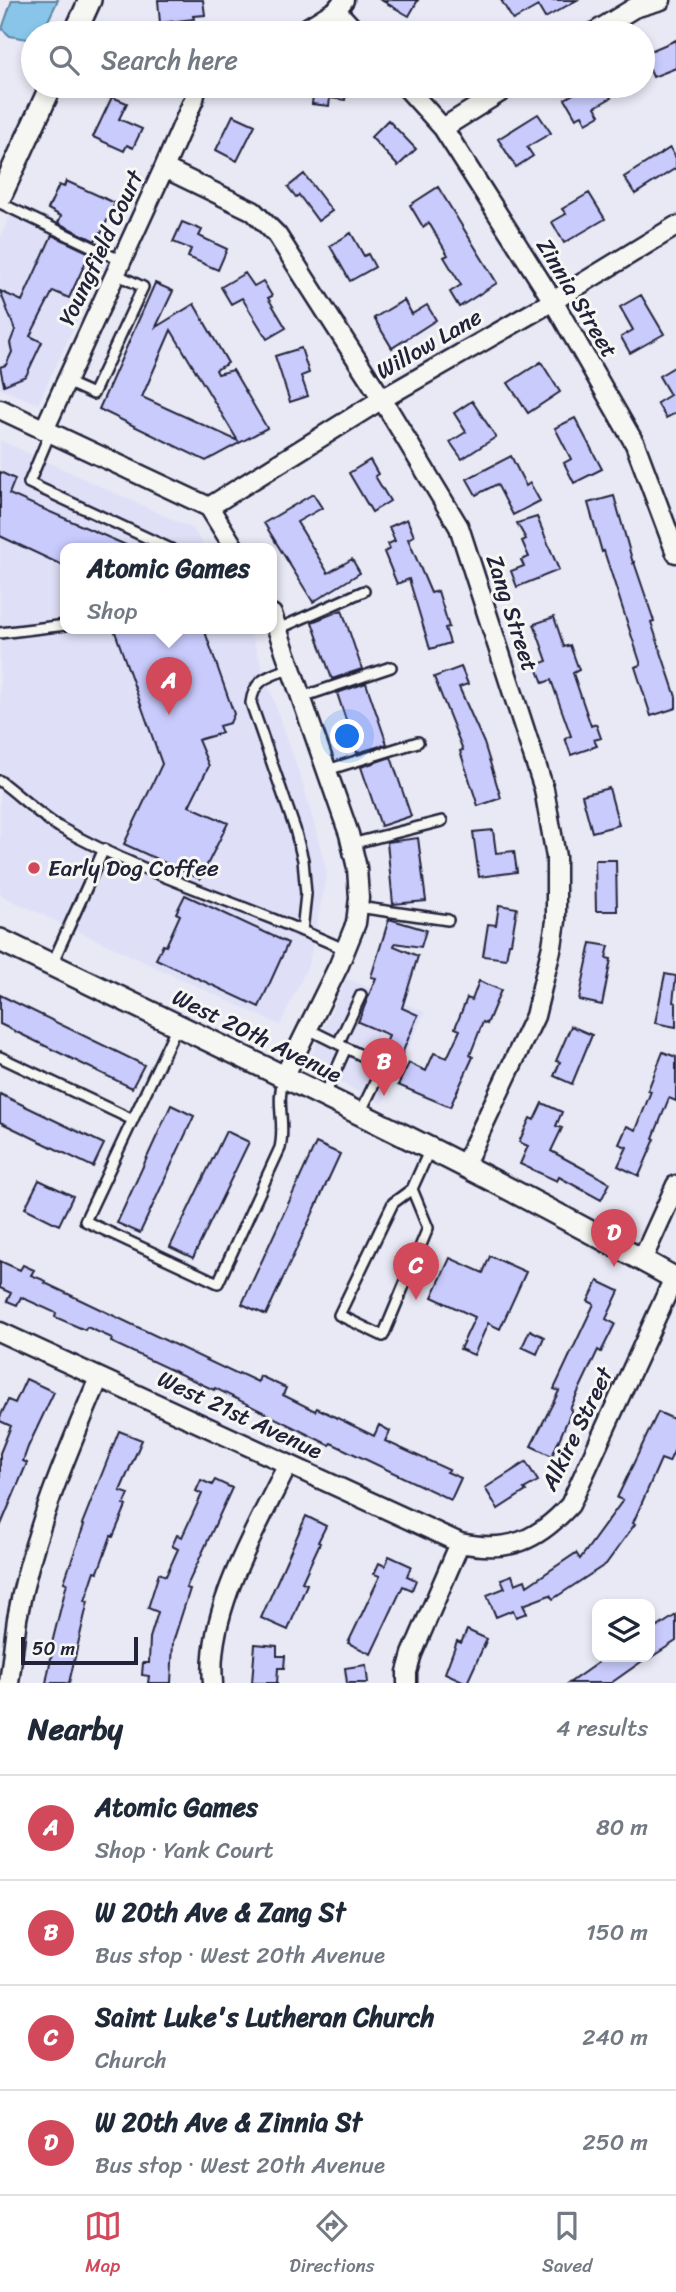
<!DOCTYPE html>
<meta charset="utf-8">
<style>
:root{--surface:#fff;--page:#f6f6f7;--text:#1f2937;--muted:#747a83;--line:#e0e1e3;--accent:#d1495b}
body{margin:0;font-family:Sriracha,sans-serif;background:var(--page);color:var(--text)}
.controls{position:absolute;right:21px;bottom:21px;display:grid;overflow:hidden;border-radius:14px;box-shadow:0 4px 10px #0003}
.controls button{width:63px;height:63px;display:grid;place-items:center;padding:0;border:0;border-bottom:2px solid var(--line);background:var(--surface);color:var(--text);font:35px sans-serif}
.scale{position:absolute;left:21px;bottom:18px;width:117px;box-sizing:border-box;padding-left:7px;border:4px solid #22223b;border-top:0;font-size:19px;line-height:24px;white-space:nowrap;color:#22223b;-webkit-text-stroke:5px #f6f6f2;paint-order:stroke}
.you{position:absolute;left:348px;top:737px;width:24px;height:24px;margin:-18px;border:5px solid #fff;border-radius:50%;background:#1a73e8;box-shadow:0 0 0 10px #1a73e833}
.badge{display:grid;place-items:center;width:46px;height:46px;border-radius:50%;background:var(--accent);color:#fff;font-size:23px;font-weight:700}
.pin{position:absolute;translate:-50% -58px;filter:drop-shadow(0 2px 4px #0008)}
.pin::after{content:'';position:absolute;top:37px;width:24px;height:21px;background:inherit;clip-path:polygon(0 0,100% 0,50% 100%)}
.popup{position:absolute;left:60px;top:543px;width:217px;height:91px;box-sizing:border-box;display:grid;place-content:center;border-radius:14px;background:var(--surface);filter:drop-shadow(0 2px 5px #0005);font-size:23px;white-space:nowrap;color:var(--muted)}
.popup b{font-size:26px;color:var(--text)}
.popup::after{content:'';position:absolute;left:50%;top:100%;margin-left:-14px;border:14px solid transparent;border-top-color:var(--surface)}
.list{margin:0;padding:0;list-style:none}
h2{display:flex;justify-content:space-between;align-items:center;height:91px;margin:0;padding:0 28px;font-size:30px}
h2 small{font-size:23px;font-weight:400;color:var(--muted)}
.list li{display:grid;grid-template-columns:46px 1fr auto;gap:21px;align-items:center;box-sizing:border-box;height:105px;padding:0 28px;border-top:2px solid var(--line)}
.list b{display:block;font-size:26px;white-space:nowrap}
.list p{margin:0;font-size:23px;white-space:nowrap;color:var(--muted)}
.list em{font-size:23px;font-style:normal;color:var(--muted)}
.icon{flex:none;width:38px;height:38px;fill:none;stroke:currentColor;stroke-width:2;stroke-linecap:round;stroke-linejoin:round}
.map{position:relative;flex:none;width:676px;height:1683px;overflow:hidden}
.search{position:absolute;background:var(--surface);box-shadow:0 4px 10px #0003;left:21px;right:21px;top:21px;height:77px;display:flex;align-items:center;gap:18px;box-sizing:border-box;padding:0 24px;border-radius:38px;color:var(--muted);font-size:26px}
.sheet{height:511px;background:var(--surface)}
nav{display:flex;justify-content:space-around;align-items:center;box-sizing:border-box;height:98px;border-top:2px solid var(--line);background:var(--surface);font-size:19px;color:var(--muted)}
nav a{display:grid;justify-items:center;gap:4px}
nav .on{color:var(--accent)}
.map>svg:first-child{display:block}
.built{fill:#dfe0f7}
.water{fill:#88c5e8;stroke:#5f84a3;stroke-width:2}
.building{fill:#c9cbfd;stroke:#22223b;stroke-width:2;fill-rule:evenodd}
.lines{fill:none;stroke-linecap:round;stroke-linejoin:round}
.service-casing{stroke:#22223b;stroke-width:14}
.minor-casing{stroke:#22223b;stroke-width:23}
.tertiary-casing{stroke:#22223b;stroke-width:26}
.service{stroke:#f6f6f2;stroke-width:9}
.minor{stroke:#f6f6f2;stroke-width:18}
.tertiary{stroke:#f6f6f2;stroke-width:21}
.poi-dot{fill:#d1495b;stroke:#f6f6f2;stroke-width:2.5}
.labels{text-anchor:middle;dominant-baseline:central;stroke-width:6;stroke-linejoin:round;paint-order:stroke}
.street-label{font-size:23px;fill:#22223b;stroke:#f6f6f2}
.poi-label{font-size:23px;fill:#22223b;stroke:#f6f6f2;text-anchor:start}
</style>
<div class="map">
<svg width="676" height="1683" viewBox="0 0 676 1683">
<rect width="100%" height="100%" fill="#e8e9f5"/>
<filter id="ink" filterUnits="userSpaceOnUse"><feTurbulence type="fractalNoise" baseFrequency=".0143" numOctaves="2"/><feDisplacementMap in="SourceGraphic" scale="14" xChannelSelector="R" yChannelSelector="G"/><feConvolveMatrix kernelMatrix="1 2 1 2 8 2 1 2 1" color-interpolation-filters="sRGB"/></filter>
<g filter="url(#ink)">
<!-- built -->
<path class="built" d="M15 204 111 248 38 404 0 389V238Z
M0 440 193 529 206 549H66V629H249L305 790 327 873 309 963 280 1025 0 895Z
M346 978 425 1012 382 1104 307 1065Z"/>
<!-- water -->
<path class="water" d="M12 0H58L42 33H33V40L10 36 2 29Z"/>
<!-- building -->
<path class="building" d="M158 0H203L205 15 193 16 194 19 160 23Z
M381 0H418L409 16Z
M501 0H577L545 18 538 6 513 20Z
M676 40V68L653 77 643 54Z
M314 86H347L345 100 330 98 329 106 312 104Z
M587 86H604L611 98 595 107 600 115 586 123 582 115 576 118 565 99Z
M112 97 127 103 119 119 142 129 133 148 127 145 124 151 93 137Z
M538 114 551 133 527 147 533 156 516 167 498 139Z
M233 115 255 125 237 161 216 150Z
M388 120 416 149 398 166 371 137Z
M670 148 676 158V168L635 194 624 177Z
M304 174 332 211 318 221 299 195 296 197 288 187Z
M66 181 115 203 101 234 99 233 95 241 58 223 61 216 48 209 59 185 64 187Z
M438 187 497 283 459 307 450 292 461 285 444 257 448 255 429 223 423 227 410 205Z
M589 193 605 219 564 243 552 222 566 214 562 209Z
M182 222 202 230 199 236 227 249 218 270 188 257 191 249 173 242Z
M351 233 364 256 368 254 375 267 350 281 330 246Z
M52 235 90 253 69 298 53 291 30 336 42 342 26 376 4 385 0 367 6 365 12 352 10 343 15 330 0 291 22 301Z
M245 273 254 286 263 281 272 296 268 298 286 328 267 339 242 298 231 304 221 287Z
M155 283 173 291 156 327 194 304 228 363 216 370 218 374 233 370 267 428 206 461 99 409ZM171 330 238 441 142 397Z
M641 295 664 334 630 353 621 337 633 330 620 307Z
M404 300 412 314 427 305 436 320 392 348 374 318Z
M301 348 309 373 301 376 308 396 290 402 275 356Z
M541 362 560 392 528 413 508 383Z
M676 366V413L666 418 657 403 670 395 659 376Z
M472 401 496 437 462 459 450 442 466 432 454 413Z
M575 418 602 469 574 483 564 463 571 459 555 428Z
M511 456 526 486 530 483 540 501 513 515 497 484 476 495 467 479Z
M370 460 378 474 375 476 390 501 372 512 349 473Z
M0 472 15 479 9 494 135 549H66V567L0 536Z
M313 494 322 508 297 522 328 573 352 559 360 573 313 602 264 523Z
M614 496 633 563 634 562 654 621 651 622 676 697V708L651 716 635 667 641 665 604 551 602 552 588 503Z
M537 517 559 570 517 587 511 571 524 566 521 560 529 557 522 541 526 539 517 523Z
M407 519 414 536 408 539 431 593 438 591 449 627 445 628 450 643 430 649 409 579 397 584 384 552 390 549 388 544 395 541 389 527Z
M342 610 362 669 332 679 312 622Z
M554 617 564 647 570 645 579 670 573 673 591 726 596 724 601 738 594 740 597 746 571 755 565 738 571 736 551 680 543 683 536 665 547 661 534 624Z
M114 629H204L234 714 230 723 219 726 222 733 198 740 209 766 189 806 228 823 200 879 124 844 162 764Z
M461 667 468 684 459 687 484 743 501 798 478 806 460 751 463 750 434 677Z
M366 683 387 744 357 753 337 693Z
M391 757 411 816 381 826 361 767Z
M609 788 619 825 592 832 582 795Z
M493 830 496 853 514 851 517 872 479 877 473 832Z
M418 838 426 901 393 904 387 842Z
M595 860H616L617 911H596Z
M185 895 288 943 259 1007 156 959 163 945 166 946 180 915 176 913Z
M499 905 517 908 511 943H509L506 959 483 956 488 924 496 925Z
M389 919 426 930 421 947 395 943 394 946 418 956 402 1008 418 1015 399 1061 382 1055 389 1035 358 1022 376 978 371 977Z
M591 943 609 946 606 958 611 959 602 1005 579 1000Z
M665 974 676 976 673 1002 676 1003V1027L655 1023Z
M479 981 501 990 487 1024 483 1022 470 1055 473 1057 450 1107 398 1085 409 1063 426 1071 434 1053 447 1058 460 1030 455 1028 467 998 472 1000Z
M0 995 144 1065 132 1088 0 1024Z
M571 1026 592 1035 572 1084 554 1076 560 1062 556 1061Z
M663 1052 676 1057V1101L669 1098 653 1138 655 1139 639 1176 618 1166 627 1147 619 1144 627 1126 636 1130 651 1091 648 1090Z
M0 1094 104 1144 93 1167 0 1122Z
M542 1103 562 1112 556 1126 562 1128 551 1151 610 1183 601 1200 559 1177 557 1181 520 1164 528 1146 519 1142 530 1118 534 1120Z
M171 1105 194 1116 140 1233 117 1223Z
M226 1131 249 1142 193 1258 170 1247Z
M316 1143 340 1154 266 1315 242 1304Z
M39 1180 73 1196 59 1225 25 1208Z
M490 1256 526 1272 500 1329 488 1323 474 1355 460 1349 475 1317 432 1297 450 1258 483 1273Z
M0 1261 20 1270 23 1265 34 1270 31 1275 46 1281 45 1283 238 1375 239 1373 258 1382 260 1376 286 1388 283 1395 315 1411 317 1408 374 1436 379 1425 390 1431 385 1441 449 1470 447 1472 461 1478 451 1500 331 1443 329 1445 215 1388 214 1390 111 1342 112 1338 87 1327 85 1330 55 1317 56 1313 21 1297 17 1305 7 1301 11 1293 0 1288Z
M598 1281 619 1291 606 1319 615 1324 601 1352 598 1350 570 1409 572 1410 552 1456 531 1446 559 1391 554 1389 594 1304 588 1301Z
M530 1330 544 1337 537 1354 522 1347Z
M26 1379 54 1392 28 1447 23 1461 27 1463 0 1527V1453L11 1426 0 1421V1417L8 1400 15 1403Z
M658 1412 676 1420V1447L669 1462 661 1459 633 1523 635 1524 606 1564 553 1599 550 1595 523 1605 527 1613 516 1617 513 1610 496 1617 487 1595 505 1588 501 1579 512 1575 515 1584 525 1580 527 1586 576 1553 580 1559 623 1500 617 1498Z
M119 1431 142 1440 120 1491 129 1494 124 1505 126 1506 113 1537 111 1536 98 1572 95 1571 85 1601H88L69 1683H46L54 1643H52L67 1583 64 1582 84 1525 82 1524Z
M526 1462 538 1481 524 1489 526 1491 498 1509 485 1488Z
M201 1480 212 1485 215 1480 232 1488 186 1588 190 1589 173 1642 171 1683H148L149 1676 142 1675 143 1663H149L150 1638 158 1612 148 1608 159 1573 166 1576 178 1549 172 1546 177 1535 182 1537 202 1494 196 1491Z
M306 1516 326 1526 318 1542 320 1543 302 1582 307 1584 288 1630 261 1618Z
M389 1556 411 1566 407 1576 416 1580 412 1590 403 1586 371 1654 348 1643 380 1576 374 1574 379 1563 385 1566Z
M676 1615V1641L650 1658V1632Z
M467 1630 487 1639 467 1683 445 1673 457 1641 461 1643Z
M255 1644 277 1646V1656H285L284 1668H278L277 1683H252Z
M606 1657H648L611 1683H569Z
M366 1665 368 1683H347L345 1668Z"/>
<g class="lines">
<!-- service casing -->
<g class="service-casing">
<path id="service" d="M0 203 122 261
M66 382 93 394 143 287 116 274
M50 433 29 483 171 549
M278 629 364 591
M0 633 66 625
M291 668C270 676 254 678 251 703L295 829 303 860 306 894 302 931
M302 697 391 667
M327 770 418 742
M0 781C20 796 38 814 59 827 149 878 252 906 346 950
M351 844 442 821
M358 907 448 920
M52 964 104 849
M177 1026 85 1221 218 1283 280 1148C286 1123 275 1103 284 1077
M308 1029 383 1066 360 1113
M338 1044 361 995
M0 1057 133 1120
M324 1097 346 1048
M412 1189 428 1228 383 1336 339 1315 393 1203 412 1189 430 1149"/>
</g>
<!-- minor casing -->
<g class="minor-casing">
<path id="minor" d="M336 10 357 33
M299 33 336 10 344 0
M593 33 634 8 661 0
M405 86 443 128 553 301 635 444 676 553
M443 128 510 86
M164 168 253 211 277 235 382 399 459 527 544 789 556 857V921L552 946 535 1016 464 1166
M0 409 209 507
M44 430 164 168 194 99 197 86
M209 507 382 399 553 301 676 226
M209 507 235 549
M272 614 349 834 357 868 359 898 356 923 339 965 284 1077
M642 1260 676 1185
M0 1332 460 1543C509 1553 537 1541 570 1505L674 1278
M9 1683C12 1662 14 1640 17 1619 32 1535 66 1455 99 1378
M213 1683C206 1611 257 1528 288 1464
M407 1683V1672L412 1654 460 1543"/>
</g>
<!-- tertiary casing -->
<g class="tertiary-casing">
<path id="tertiary" d="M75 33 90 0
M0 197 51 86
M0 940C227 1050 456 1155 676 1279"/>
</g>
<!-- service -->
<use href="#service" class="service"/>
<!-- minor -->
<use href="#minor" class="minor"/>
<!-- tertiary -->
<use href="#tertiary" class="tertiary"/>
</g>
</g>
<!-- markers -->
<circle class="poi-dot" cx="34" cy="868" r="7"/>
<g class="labels">
<!-- street labels -->
<g class="street-label">
<text transform="translate(101 248) rotate(-65)">Youngfield Court</text>
<text transform="translate(577 298) rotate(59)">Zinnia Street</text>
<text transform="translate(429 344) rotate(-30)">Willow Lane</text>
<text transform="translate(512 613) rotate(72)">Zang Street</text>
<text transform="translate(257 1036) rotate(26)">West 20th Avenue</text>
<text transform="translate(240 1415) rotate(25)">West 21st Avenue</text>
<text transform="translate(577 1429) rotate(-64)">Alkire Street</text>
</g>
<!-- poi labels -->
<g class="poi-label">
<text x="48" y="868">Early Dog Coffee</text>
</g>
</g>
</svg>
<div class="controls">
<button><svg class="icon" aria-label="layers" viewBox="0 0 24 24"><path d="M12 4l9 5-9 5-9-5zM3 14l9 5 9-5"/></svg></button>
</div>
<div class="scale">50 m</div>
<div class="you"></div>
<div class="pin badge" style="left:169px;top:715px">A</div>
<div class="popup"><b>Atomic Games</b>Shop</div>
<div class="pin badge" style="left:384px;top:1096px">B</div>
<div class="pin badge" style="left:416px;top:1300px">C</div>
<div class="pin badge" style="left:614px;top:1267px">D</div>
<div class="search"><svg class="icon" aria-label="search" viewBox="0 0 24 24"><circle cx="10" cy="10" r="6"/><path d="M15 15l6 6"/></svg>Search here</div>
</div>
<section class="sheet">
<h2>Nearby<small>4 results</small></h2>
<ul class="list">
<li><span class="badge">A</span><div><b>Atomic Games</b><p>Shop · Yank Court</p></div><em>80 m</em></li>
<li><span class="badge">B</span><div><b>W 20th Ave &amp; Zang St</b><p>Bus stop · West 20th Avenue</p></div><em>150 m</em></li>
<li><span class="badge">C</span><div><b>Saint Luke's Lutheran Church</b><p>Church</p></div><em>240 m</em></li>
<li><span class="badge">D</span><div><b>W 20th Ave &amp; Zinnia St</b><p>Bus stop · West 20th Avenue</p></div><em>250 m</em></li>
</ul>
</section>
<nav>
<a class="on"><svg class="icon" aria-label="map" viewBox="0 0 24 24"><path d="M3 6l6-2 6 2 6-2v14l-6 2-6-2-6 2zM9 4v14M15 6v14"/></svg>Map</a>
<a><svg class="icon" aria-label="directions" viewBox="0 0 24 24"><path d="M12 3l9 9-9 9-9-9zM9 14v-3h6M13 9l2 2-2 2"/></svg>Directions</a>
<a><svg class="icon" aria-label="saved" viewBox="0 0 24 24"><path d="M7 4h10v16l-5-4-5 4z"/></svg>Saved</a>
</nav>
